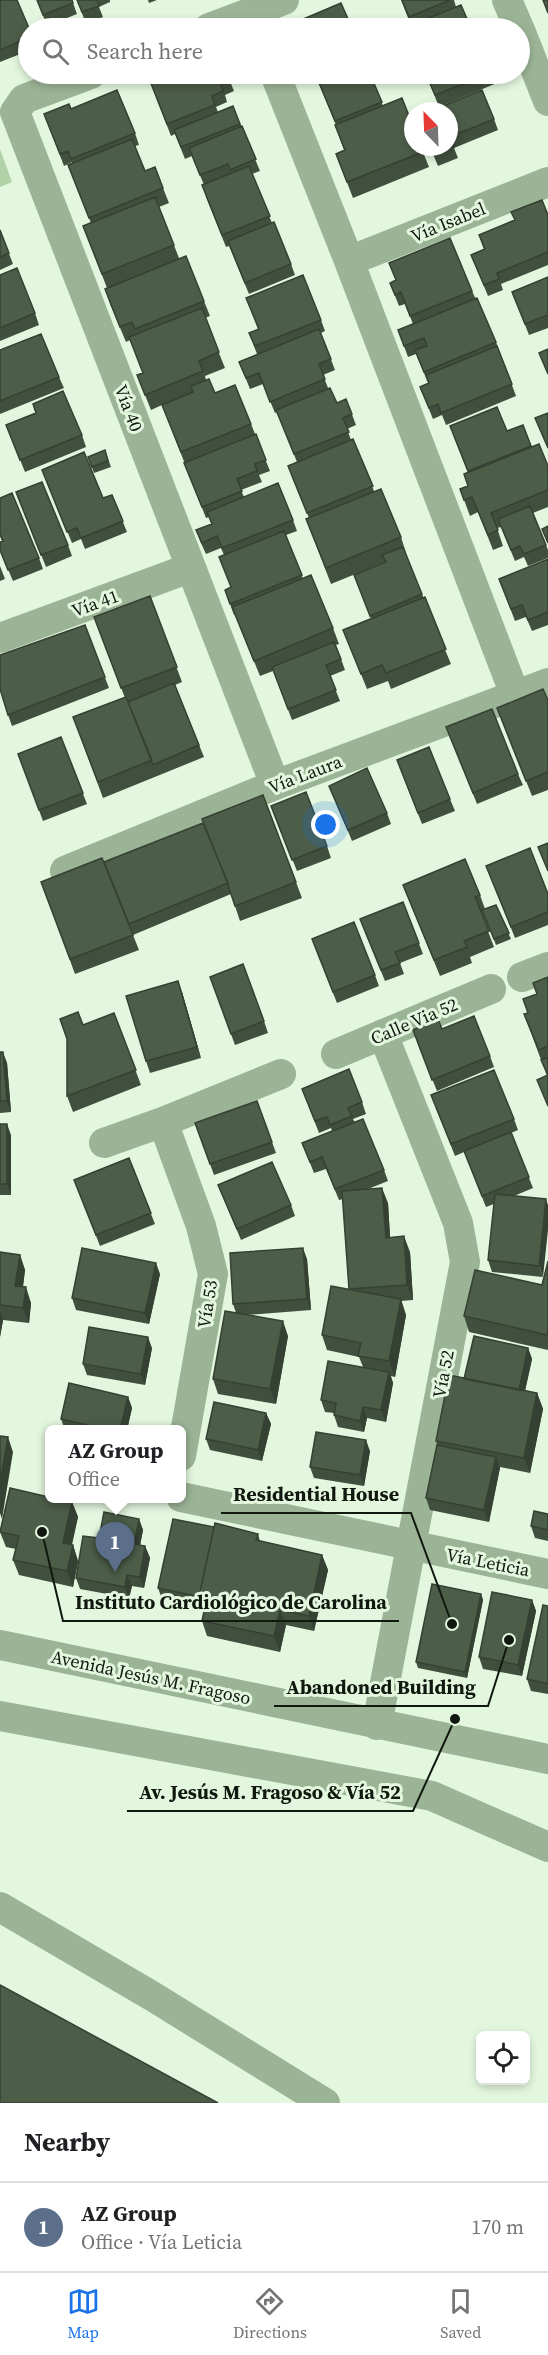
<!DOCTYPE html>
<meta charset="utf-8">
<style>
:root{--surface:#fff;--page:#f2f2f2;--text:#202124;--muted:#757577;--line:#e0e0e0;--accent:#1a73e8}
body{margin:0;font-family:"Source Serif 4",serif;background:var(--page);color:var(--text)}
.controls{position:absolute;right:18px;bottom:18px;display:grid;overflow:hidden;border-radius:9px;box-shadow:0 3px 9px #0003}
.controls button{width:54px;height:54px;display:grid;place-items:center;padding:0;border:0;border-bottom:2px solid var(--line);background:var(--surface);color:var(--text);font:30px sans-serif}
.compass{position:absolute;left:404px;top:102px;width:54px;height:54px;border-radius:50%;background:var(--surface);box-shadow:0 3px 9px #0003;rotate:337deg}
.you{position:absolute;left:326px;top:825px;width:21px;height:21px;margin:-15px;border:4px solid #fff;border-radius:50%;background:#1a73e8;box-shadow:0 0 0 9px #1a73e833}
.badge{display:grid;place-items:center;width:39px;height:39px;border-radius:50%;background:var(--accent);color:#fff;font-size:20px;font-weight:700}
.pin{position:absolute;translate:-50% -50px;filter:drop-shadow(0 2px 3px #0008)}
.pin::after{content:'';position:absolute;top:32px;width:21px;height:18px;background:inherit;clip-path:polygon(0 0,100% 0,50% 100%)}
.popup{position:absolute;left:45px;top:1425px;width:141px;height:78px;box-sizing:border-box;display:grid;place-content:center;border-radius:9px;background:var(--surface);filter:drop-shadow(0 2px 4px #0005);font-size:20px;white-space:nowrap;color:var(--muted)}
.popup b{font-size:22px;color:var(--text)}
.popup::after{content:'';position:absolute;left:50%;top:100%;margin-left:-12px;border:12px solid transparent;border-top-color:var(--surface)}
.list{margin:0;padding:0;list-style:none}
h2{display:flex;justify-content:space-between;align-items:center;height:78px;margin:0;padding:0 24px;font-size:26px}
h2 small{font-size:20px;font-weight:400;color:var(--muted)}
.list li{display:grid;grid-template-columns:39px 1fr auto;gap:18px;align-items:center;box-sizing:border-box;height:90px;padding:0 24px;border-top:2px solid var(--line)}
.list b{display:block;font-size:22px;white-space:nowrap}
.list p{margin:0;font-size:20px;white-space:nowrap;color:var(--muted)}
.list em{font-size:20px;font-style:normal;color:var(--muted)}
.icon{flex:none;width:33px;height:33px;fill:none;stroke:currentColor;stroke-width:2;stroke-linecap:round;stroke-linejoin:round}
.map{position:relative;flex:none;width:548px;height:2103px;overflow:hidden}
.search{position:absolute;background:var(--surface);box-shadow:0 3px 9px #0003;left:18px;right:18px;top:18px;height:66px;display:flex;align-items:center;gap:15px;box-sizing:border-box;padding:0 21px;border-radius:33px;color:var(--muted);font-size:22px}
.sheet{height:168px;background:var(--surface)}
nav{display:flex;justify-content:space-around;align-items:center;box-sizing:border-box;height:84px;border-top:2px solid var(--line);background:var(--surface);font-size:16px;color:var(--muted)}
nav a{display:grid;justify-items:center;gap:3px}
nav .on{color:var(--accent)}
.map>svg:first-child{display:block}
.green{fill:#afd2a7}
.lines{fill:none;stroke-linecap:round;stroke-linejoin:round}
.minor{stroke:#9cb496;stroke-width:30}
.wall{fill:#41503e}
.shaded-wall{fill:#354132}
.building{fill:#4c5d48;stroke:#354132;stroke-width:1.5}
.labels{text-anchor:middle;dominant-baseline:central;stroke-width:6;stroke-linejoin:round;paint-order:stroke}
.street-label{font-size:18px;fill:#11180f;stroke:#e3f7de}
.leader{fill:none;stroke:#11180f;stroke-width:2}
.callout-dot{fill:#11180f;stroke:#e3f7de;stroke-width:2}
.callout-label{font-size:20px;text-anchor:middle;font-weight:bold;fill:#11180f;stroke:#e3f7de;stroke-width:6;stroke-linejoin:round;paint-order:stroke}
</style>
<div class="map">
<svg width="548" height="2103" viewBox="0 0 548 2103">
<rect width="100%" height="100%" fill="#e3f7de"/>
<!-- green -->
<path class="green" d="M0 149 12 182 0 187Z"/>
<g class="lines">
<!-- minor -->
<path class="minor" d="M507 0 519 28
M209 28 284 0
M520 30 548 101
M91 74 24 99 15 112 275 785
M275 74 349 261 515 695
M349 261 548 182
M0 638 190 568
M65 871 275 785 548 683
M522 977 548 967
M336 1054 491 989
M163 1122 201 1226 213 1274 181 1456
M104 1143 163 1122 281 1074
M181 1497 548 1574
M0 1645 548 1759
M0 1716 432 1796 548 1847
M377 1725 465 1262 458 1223 383 1034
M0 1907 152 1996 325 2103"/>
</g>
<!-- wall -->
<path class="wall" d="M0 0 29 28 28 51 0 62Z
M37 0H72L77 14 47 26Z
M77 0H110V2L99 7 103 17 86 24Z
M148 0H157L149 3Z
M401 0H454L456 7 461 5 470 27 465 28H412Z
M227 74 234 91 225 95 227 102 216 107 218 112 233 106 260 171 252 174 272 223 291 264 295 275 249 294 229 246 226 247 206 197 204 185 192 156 185 159 175 134 171 136 154 92Z
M315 74H370L383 106 421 147 429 167 353 198 336 154 344 150 335 125H336Z
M426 74H493L497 83 439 107Z
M71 109 135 133 139 145 135 146 145 171 163 188 169 203 159 207 179 258 204 301 210 316 205 318 225 368 205 376 206 380 215 393 251 424 270 471 259 475 262 482 241 490 244 497 293 520 297 531 286 535 303 579 333 628 339 644 336 645 345 670 330 676 340 701 292 720 273 671 260 676 235 615H234L225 590 231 587 224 555 221 548 206 554 200 541 196 530 212 524 209 517 206 518 162 405 151 410 137 375 143 373 130 340 126 342 110 304 105 289 107 288 83 226 91 223 68 165 72 163V162L64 166 44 114Z
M449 111 494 119 498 130 454 148 458 158 438 166 430 147H449Z
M548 215V265L501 284 503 290 488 296 471 255 484 250 479 235Z
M0 230 13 264 0 270Z
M0 275 35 313 39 325 0 341Z
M548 277V328L529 335 512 292Z
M390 283 472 291 496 342 516 396 446 425 442 415 433 419 420 387 429 384 428 383 416 354 408 357 398 330 413 324 405 304 399 306Z
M246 298 321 320 325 331 321 333 335 370 323 375 328 388 337 403 346 399 356 425 347 429 351 440 353 439 374 491 401 537 406 553H405L451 664 391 689 388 681 367 689 343 630 371 619 354 575 385 563V562L331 584 312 535 306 519 309 518 292 477 297 462 277 412 275 413 263 384 250 389 239 362 257 354 249 333 258 329Z
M0 350 59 377 64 388 0 414Z
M33 404 82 435 86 447 25 472 6 425 36 413Z
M523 425 532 447 548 466V507L533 513 548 550V558L528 566 524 557 515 561 501 527 497 528 503 546 493 550 478 512 470 516 460 489 468 486V473L454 437 507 431Z
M105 450 111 467 94 473 88 457Z
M42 470 103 498 112 495 127 532 85 549 81 539 72 543Z
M16 492 68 545 72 556 46 567Z
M0 498 39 558 43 569 13 581 0 551 2 541 0 536Z
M548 559V625L532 631 526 617 515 621 499 579Z
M0 566 5 579 0 581Z
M150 596 182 682 175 685 204 757 103 798 73 717 125 698 94 617Z
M85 625 109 688 12 726 8 715Z
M548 700V790L532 796 497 708Z
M61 737 87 804 43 821 18 754Z
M451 739 518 774 523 785 477 804Z
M401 771 450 799 455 811 422 824Z
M329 786 387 813 391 824 352 841Z
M263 795 302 898 240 921 231 894 133 935 139 950 75 974 41 882 104 862 203 823Z
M271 806 327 846 331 858 297 871Z
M486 866 548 894V925L515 938Z
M403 885 480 895 485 909 496 905 511 939 496 945 483 912 481 913 494 947 470 957 472 963 440 976Z
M403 902 423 954 400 963 404 974 385 981 364 930Z
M316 950 375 975 379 986 337 1003Z
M210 977 264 1021 268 1033 235 1045Z
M548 977V1107L547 1076 524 1014 528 1013 537 994Z
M182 992 201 1058 150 1073 146 1061Z
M114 1013 141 1085 73 1112 67 1096Z
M442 1029 490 1056 494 1067 437 1091 417 1042Z
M0 1052 7 1063 11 1112 0 1113Z
M302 1089 362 1102 366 1114 353 1119 384 1170 388 1181 368 1189 388 1203 390 1237 410 1252 413 1300 401 1301 406 1315 395 1377 391 1376 393 1383 386 1422 367 1418 364 1432 338 1427 334 1415V1413L325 1412 321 1400 363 1367 359 1357 327 1350 322 1335 349 1290 343 1199 339 1200 326 1169 314 1173 302 1143 332 1131 331 1128 319 1133Z
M257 1101 276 1153 214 1175 195 1123Z
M435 1106 514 1119 518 1130 511 1133 533 1188 514 1196 543 1277 492 1272 488 1260 494 1204 486 1207 464 1152 455 1156Z
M0 1124 11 1135V1195H0Z
M129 1158 155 1224 100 1246 74 1180Z
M218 1185 291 1205 295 1216 241 1240Z
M0 1252 20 1255 25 1270 23 1287 31 1303 29 1323 3 1320 0 1337Z
M307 1259 311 1310 246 1315 288 1336 276 1404 218 1394 213 1379 236 1313 233 1304Z
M548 1261V1350L469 1332 464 1316 542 1285Z
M160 1274 149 1324 76 1310 72 1298Z
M152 1348 145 1385 87 1375 83 1364Z
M528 1348 532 1359 525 1391 537 1393 543 1409 530 1473 500 1467 489 1522 430 1510 426 1498 437 1445 436 1441 464 1379Z
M128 1397 132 1408 127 1430H65L61 1419Z
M266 1413 271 1424 262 1461 210 1450 206 1439Z
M370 1451 364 1486 314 1478 310 1467Z
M72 1502 78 1517 72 1545H73L78 1561 73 1587 19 1575 13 1560 16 1549 6 1547 0 1532Z
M548 1514V1541L535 1538 531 1526Z
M139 1519 143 1530 140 1545 145 1546 150 1558 144 1588 132 1586 129 1598 80 1589 76 1578 99 1538Z
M214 1527 258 1534 260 1541 322 1555 328 1570 314 1631 286 1625 280 1652 207 1636 202 1621 204 1608 162 1599 158 1588Z
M481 1594 483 1600 467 1678 418 1668 416 1662Z
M532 1600 536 1611 522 1676 483 1669 479 1657Z
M548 1606V1694L531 1691 527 1679Z"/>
<!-- shaded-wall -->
<path class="shaded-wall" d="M178 981 182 992 201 1058 197 1047Z
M3 1052 7 1063 11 1112 7 1101Z
M7 1124 11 1135V1195L7 1184Z
M382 1188 388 1203 391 1253 386 1238Z
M546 1199 548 1205V1230L543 1277 539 1266Z
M404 1236 410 1252 413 1300 407 1285Z
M303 1248 307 1259 311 1310 307 1299Z
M20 1255 25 1270 21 1301 15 1286Z
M156 1263 160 1274 149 1324 145 1313Z
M26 1287 31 1303 29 1323 23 1308Z
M401 1299 406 1315 395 1377 389 1361Z
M0 1312 3 1320 0 1337Z
M283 1321 288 1336 276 1404 270 1389Z
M148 1337 152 1348 145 1385 141 1374Z
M528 1348 532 1359 522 1404 518 1393Z
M389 1372 393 1383 386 1422 381 1410Z
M537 1393 543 1409 530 1473 524 1458Z
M128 1397 132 1408 127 1430H120Z
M363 1407 367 1418 364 1432 360 1421Z
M266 1413 271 1424 262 1461 258 1450Z
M8 1437 13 1452 2 1519 0 1513V1484Z
M366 1440 370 1451 364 1486 360 1475Z
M496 1457 500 1468 489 1522 484 1510Z
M72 1502 78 1517 68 1559 63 1543Z
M139 1519 143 1530 138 1556 134 1544Z
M73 1545 78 1561 73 1587 67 1571Z
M145 1546 150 1558 144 1588 140 1577Z
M322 1555 328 1570 314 1631 309 1616Z
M127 1575 132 1586 129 1598 125 1587Z
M481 1594 483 1600 467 1678 465 1672Z
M532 1600 536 1611 522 1676 518 1665Z
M280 1610 286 1625 280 1652 274 1636Z"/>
<!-- building -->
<path class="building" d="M0 0H17L29 28 28 38 0 50Z
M37 0H72L73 3 43 15Z
M77 0H97L99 6 82 12Z
M402 0H450L409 17Z
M543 0H548V13Z
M341 3 352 28H296L294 23Z
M461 5 468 21 449 28H413L411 25Z
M167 74H227L230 80 221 84 223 91 212 96 215 105 167 124 150 81Z
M329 74H370L382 102 335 121 317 78Z
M426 74H489L435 95Z
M117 90 135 133 71 159 68 151 60 154 44 114 69 104 71 109Z
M482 90 494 119 450 137 454 147 434 155 431 147H449V111H431Z
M402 98 413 126V147H421L423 152 347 182 336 154 345 150 335 125Z
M233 106 240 124 181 147 174 130Z
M242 126 256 159 230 170 228 164 200 175 189 148Z
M132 139 145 171 155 167 163 188 89 218 68 165Z
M249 166 270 216 222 235 202 185Z
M155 197 174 245 102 274 83 226Z
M542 200 548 215V252L497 273 499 279 484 285 471 255 485 249 479 235 515 220 511 212Z
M274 222 291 264 245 283 228 241Z
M0 230 9 253 0 257Z
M450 238 472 291 410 316 401 292 395 295 390 283 396 280 389 263Z
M186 256 204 301 135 329 132 322 120 327 105 289Z
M17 268 35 313 0 328V275Z
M303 275 321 320 255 346 249 333 259 329 246 298Z
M548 277V315L525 324 512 292Z
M477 298 496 342 424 372 415 350 427 346 424 338 404 346 398 330Z
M202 308 219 352 199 361 203 371 145 395 137 375 143 373 129 337Z
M319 329 331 359 319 364 325 379 270 402 259 373 246 378 239 362Z
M41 334 59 377 0 401V350Z
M497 346 512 384 441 413 438 404 429 408 420 387 429 383 426 375Z
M548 349V374L539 353Z
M209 379 215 393 235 385 251 424 181 452 162 405 193 392 191 386Z
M330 388 337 403 346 399 352 414 343 418 349 432 294 454 276 410Z
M63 391 82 435 20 460 6 425 36 413 33 404Z
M497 407 507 431 523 425 531 446 468 471 450 426Z
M548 413V448L535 418Z
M256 434 266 460 255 464 257 471 237 479 242 491 202 507 184 463Z
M353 439 373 486 307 513 288 466Z
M539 444 548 466V490L491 513 498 530 488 535 472 497 464 500 460 489 468 486 464 474Z
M105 450 108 461 92 467 88 457Z
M84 452 103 498 112 495 123 521 81 538 77 528 67 532 42 470Z
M42 482 68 545 41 555 16 492Z
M278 483 293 520 222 548 217 536 202 543 196 530 212 524 207 512Z
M381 489 401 537 326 568 306 519Z
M12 493 39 558 8 570 0 550V542L3 541 0 534V498Z
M530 506 546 545 524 554 520 546 511 550 498 519Z
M548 526V543L542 529Z
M284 531 302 575 230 604 225 590 231 587 219 557Z
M403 547 422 594 370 616 354 575 386 562 382 555Z
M548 559V612L528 620 522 605 511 609 499 579Z
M311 575 333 628 254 661 232 607Z
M150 596 177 667 121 688 94 617Z
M425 597 446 649 386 673 382 665 361 674 343 630Z
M85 625 105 677 8 715 0 689V655Z
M334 642 341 659 326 665 336 690 288 709 272 667Z
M174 683 199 745 153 765 128 702Z
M543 689 548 700V772L526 781 497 708Z
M126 697 152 760 98 782 73 717Z
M492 709 518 774 473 793 446 727Z
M61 737 83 793 39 810 18 754Z
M429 747 450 799 418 813 397 760Z
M367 768 387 813 348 830 329 786Z
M306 792 327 846 292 860 271 806Z
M263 795 296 882 235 906 226 879 202 819Z
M203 823 228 883 129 924 104 862Z
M548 843V871L538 847Z
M530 848 548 894V912L511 927 486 866Z
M102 858 133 935 70 959 41 882Z
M465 859 480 895 475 897 489 931 464 941 467 947 434 960 403 885Z
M403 902 419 943 395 952 400 963 381 970 360 919Z
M496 905 509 933 494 939 482 910Z
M354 922 375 975 333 992 312 939Z
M243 964 264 1021 231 1034 210 977Z
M548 977V1046L539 1050 524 1014 528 1013 523 999 537 994 533 983Z
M178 981 197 1047 146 1061 126 996Z
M78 1012 83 1025 114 1013 136 1070 67 1096V1039L60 1019Z
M474 1016 490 1056 432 1080 413 1030 438 1019 442 1029Z
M0 1052H3L7 1101H0Z
M548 1057V1106L537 1080 548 1075 541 1060Z
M349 1069 362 1102 348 1108 352 1116 330 1125 327 1117 315 1121 302 1089Z
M494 1070 514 1119 451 1144 431 1095Z
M257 1101 272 1142 210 1164 195 1123Z
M363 1119 384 1170 335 1189 322 1157 310 1162 302 1143Z
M0 1124H7V1184H0Z
M511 1132 529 1177 482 1196 464 1151Z
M129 1158 151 1213 96 1235 74 1180Z
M272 1162 291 1205 237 1229 218 1185Z
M382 1188 386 1238 404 1236 407 1285 349 1289 342 1191Z
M495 1194 546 1199 539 1266 488 1260Z
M82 1248 156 1263 145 1313 72 1298Z
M303 1248 307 1299 233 1304 230 1253Z
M0 1252 20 1255 15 1286 26 1287 23 1308 0 1305Z
M548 1261V1331L547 1335 464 1316 475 1270 542 1285Z
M331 1286 401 1299 389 1361 358 1356 361 1343 322 1335Z
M225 1311 283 1321 270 1389 213 1379Z
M89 1327 148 1337 141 1374 83 1364Z
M474 1336 528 1348 519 1390 464 1379Z
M328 1361 389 1372 381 1410 363 1407 360 1421 334 1415 336 1403 321 1400Z
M449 1375 537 1393 524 1458 436 1441Z
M69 1383 128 1397 120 1430H108L61 1419Z
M214 1402 266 1413 258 1450 206 1439Z
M316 1432 366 1440 360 1475 310 1467Z
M0 1436 8 1437 0 1484Z
M437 1445 496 1457 484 1510 426 1498Z
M10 1488 49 1497V1498H57L72 1502 63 1543 73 1545 67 1571 13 1560 19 1536 0 1532Z
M534 1511 548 1514V1530L531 1526Z
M104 1512 139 1519 134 1544 145 1546 140 1577 127 1575 125 1587 76 1578 83 1536 99 1538Z
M173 1519 214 1527 200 1592V1597L158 1588Z
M215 1523 258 1534 256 1540 322 1555 309 1616 280 1610 274 1636 202 1621 208 1593 200 1592Z
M432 1584 481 1594 465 1672 416 1662Z
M492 1592 532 1600 518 1665 479 1657Z
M543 1605 548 1606V1684L527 1679Z
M0 1985 218 2103H0Z"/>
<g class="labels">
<!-- street labels -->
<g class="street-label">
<text transform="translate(448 222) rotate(-22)">Vía Isabel</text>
<text transform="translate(129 408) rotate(69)">Vía 40</text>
<text transform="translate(95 603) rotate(-20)">Vía 41</text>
<text transform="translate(305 774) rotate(-21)">Vía Laura</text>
<text transform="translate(414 1021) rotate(-23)">Calle Via 52</text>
<text transform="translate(207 1304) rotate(-81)">Vía 53</text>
<text transform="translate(443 1374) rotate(-79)">Vía 52</text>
<text transform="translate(488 1562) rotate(11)">Vía Leticia</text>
<text transform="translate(151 1677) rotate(12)">Avenida Jesús M. Fragoso</text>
</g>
</g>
<!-- callouts -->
<path class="leader" d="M452 1624L411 1513H221M42 1532L63 1621H399M509 1640L488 1706H274M455 1719L413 1811H127"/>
<g class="callout-dot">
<circle cx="452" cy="1624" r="6"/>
<circle cx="42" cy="1532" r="6"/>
<circle cx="509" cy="1640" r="6"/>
<circle cx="455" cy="1719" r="6"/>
</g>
<g class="callout-label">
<text x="316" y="1501">Residential House</text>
<text x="231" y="1609">Instituto Cardiológico de Carolina</text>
<text x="381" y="1694">Abandoned Building</text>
<text x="270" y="1799">Av. Jesús M. Fragoso &amp; Vía 52</text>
</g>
</svg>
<div class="controls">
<button><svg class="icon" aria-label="locate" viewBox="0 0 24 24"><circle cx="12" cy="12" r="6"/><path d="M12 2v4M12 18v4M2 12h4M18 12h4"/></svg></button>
</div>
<svg class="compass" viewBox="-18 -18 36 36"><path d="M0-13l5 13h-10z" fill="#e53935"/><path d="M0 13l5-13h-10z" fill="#757577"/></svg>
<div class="you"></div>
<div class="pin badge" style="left:115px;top:1572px;background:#5c6f8a">1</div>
<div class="popup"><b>AZ Group</b>Office</div>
<div class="search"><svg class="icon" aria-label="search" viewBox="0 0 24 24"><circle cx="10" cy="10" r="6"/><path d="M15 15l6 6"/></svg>Search here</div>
</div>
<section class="sheet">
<h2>Nearby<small></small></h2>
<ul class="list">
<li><span class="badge" style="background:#5c6f8a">1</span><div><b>AZ Group</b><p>Office · Vía Leticia</p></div><em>170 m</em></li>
</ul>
</section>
<nav>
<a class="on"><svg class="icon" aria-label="map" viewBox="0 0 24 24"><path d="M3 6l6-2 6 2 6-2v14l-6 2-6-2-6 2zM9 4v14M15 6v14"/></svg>Map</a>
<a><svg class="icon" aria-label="directions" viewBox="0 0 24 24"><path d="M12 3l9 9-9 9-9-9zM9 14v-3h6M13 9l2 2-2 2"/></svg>Directions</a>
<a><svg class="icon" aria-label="saved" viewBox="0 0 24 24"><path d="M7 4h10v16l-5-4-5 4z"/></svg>Saved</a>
</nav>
